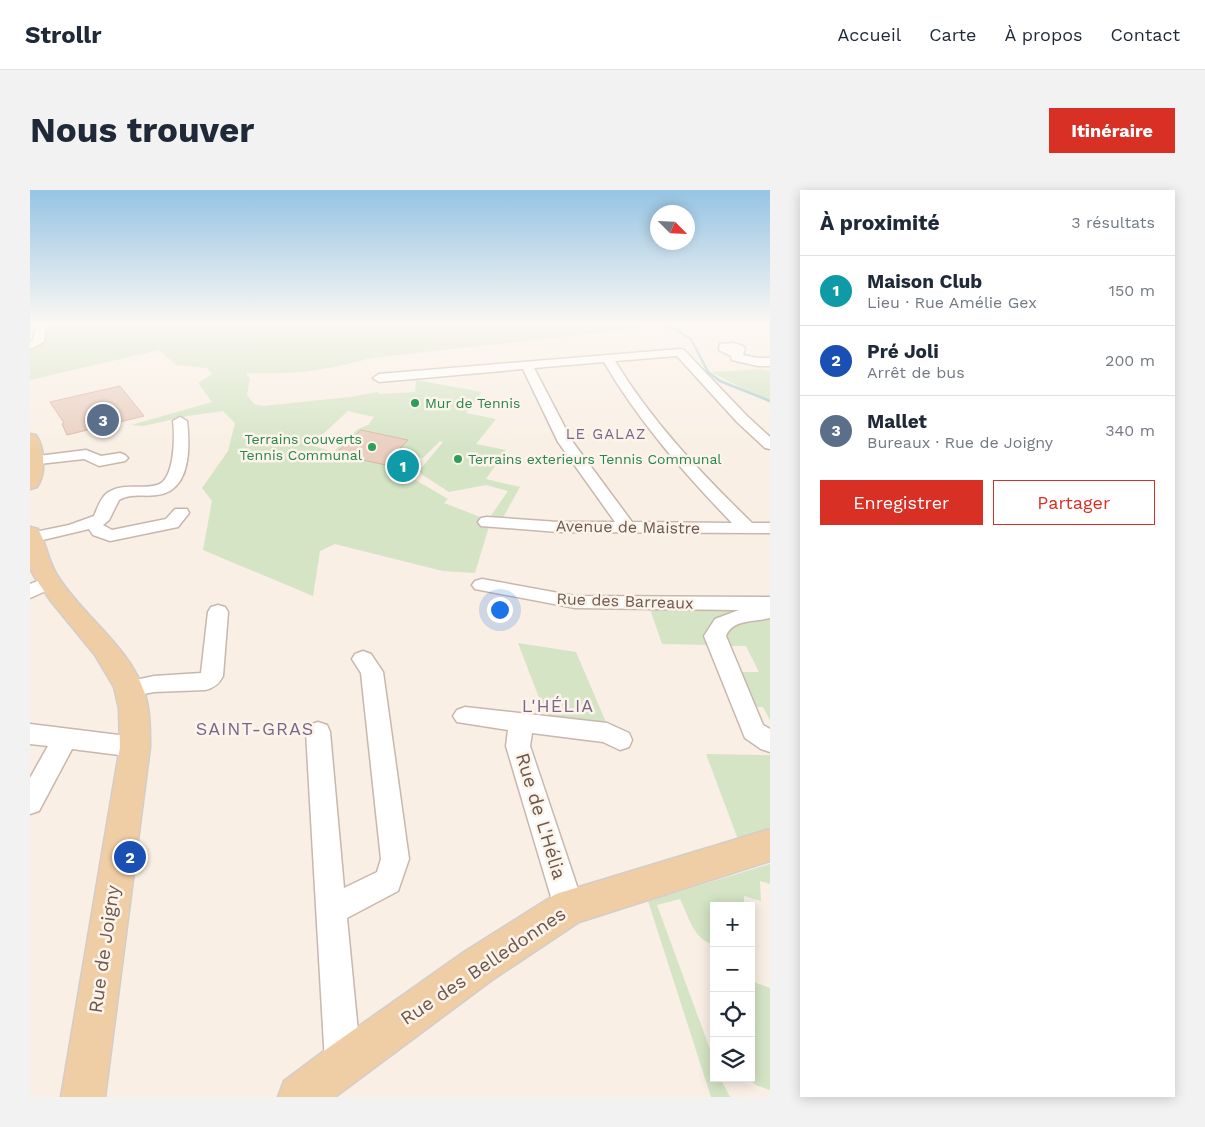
<!DOCTYPE html>
<html lang="fr">
<meta charset="utf-8">
<style>
:root{--surface:#fff;--page:#f2f2f3;--text:#1f2937;--muted:#747a83;--line:#e0e1e3;--accent:#d93025}
body{margin:0;font-family:"Work Sans",sans-serif;background:var(--page);color:var(--text)}
.controls{position:absolute;right:15px;bottom:15px;display:grid;overflow:hidden;border-radius:0px;box-shadow:0 2px 12px #0003}
.controls button{width:45px;height:45px;display:grid;place-items:center;padding:0;border:0;border-bottom:1px solid var(--line);background:var(--surface);color:var(--text);font:25px sans-serif}
.compass{position:absolute;left:620px;top:15px;width:45px;height:45px;border-radius:50%;background:var(--surface);box-shadow:0 2px 12px #0003;rotate:114deg}
.you{position:absolute;left:469px;top:419px;width:18px;height:18px;margin:-12px;border:4px solid #fff;border-radius:50%;background:#1a73e8;box-shadow:0 0 0 8px #1a73e833}
.badge{display:grid;place-items:center;width:32px;height:32px;border-radius:50%;background:var(--accent);color:#fff;font-size:16px;font-weight:700}
.pin{position:absolute;translate:-50% -50%;border:2px solid #fff;box-shadow:0 1px 5px #0006}
.list{margin:0;padding:0;list-style:none}
h2{display:flex;justify-content:space-between;align-items:center;height:65px;margin:0;padding:0 20px;font-size:21px}
h2 small{font-size:16px;font-weight:400;color:var(--muted)}
.list li{display:grid;grid-template-columns:32px 1fr auto;gap:15px;align-items:center;box-sizing:border-box;height:70px;padding:0 20px;border-top:1px solid var(--line)}
.list b{display:block;font-size:19px;white-space:nowrap}
.list p{margin:0;font-size:16px;white-space:nowrap;color:var(--muted)}
.list em{font-size:16px;font-style:normal;color:var(--muted)}
.actions{display:flex;gap:10px;padding:15px 20px}
.actions a{flex:1;padding:11px 0;border:1px solid var(--accent);border-radius:0px;text-align:center;font-size:18px;color:var(--accent)}
.actions .main{background:var(--accent);color:#fff}
.icon{flex:none;width:28px;height:28px;fill:none;stroke:currentColor;stroke-width:2;stroke-linecap:round;stroke-linejoin:round}
.map{position:relative;flex:none;width:740px;height:907px;overflow:hidden;border-radius:0px}
header{display:flex;align-items:center;gap:30px;box-sizing:border-box;height:70px;padding:0 25px;background:var(--surface);border-bottom:1px solid var(--line)}
header strong{font-size:24px}
nav{display:flex;gap:28px;margin-inline-start:auto;font-size:18px}
.intro{display:flex;align-items:center;justify-content:space-between;box-sizing:border-box;height:120px;padding:0 30px}
h1{margin:0;font-size:35px}
.button{padding:12px 22px;border-radius:0px;background:var(--accent);color:#fff;font-size:18px;font-weight:700}
main{display:flex;gap:30px;padding:0 30px}
aside{flex:1;background:var(--surface);border-radius:0px;box-shadow:0 2px 12px #0003}
.map>svg:first-child{display:block}
.green{fill:#d4e4c5;fill-rule:evenodd}
.lines{fill:none;stroke-linecap:round;stroke-linejoin:round}
.stream{stroke:#a4cbcf;stroke-width:2.5}
.building{fill:#eacec0;stroke:#dab4a3}
.minor-casing{stroke:#c8b7ad;stroke-width:3}
.major-casing{stroke:#d3cdca;stroke-width:3}
.minor{fill:#fff;fill-rule:evenodd}
.major{fill:#efcea5;fill-rule:evenodd}
.leisure-dot{fill:#2e9e5b;stroke:#fcf4ea;stroke-width:2}
.labels{text-anchor:middle;dominant-baseline:central;stroke-width:5;stroke-linejoin:round;paint-order:stroke}
.far-leisure-label{font-size:14px;fill:#27864d;stroke:#fcf4ea;text-anchor:start}
.far-neighbourhood-label{font-size:15px;letter-spacing:1px;fill:#7b668a;stroke:#fcf4ea}
.street-label{font-size:16px;fill:#6d574e;stroke:#fcf4ea}
.neighbourhood-label{font-size:18px;letter-spacing:1px;fill:#7b668a;stroke:#fcf4ea}
.near-street-label{font-size:19px;fill:#6d574e;stroke:#fcf4ea}
</style>
<header>
<strong>Strollr</strong>
<nav><a>Accueil</a><a>Carte</a><a>À propos</a><a>Contact</a></nav>
</header>
<div class="intro"><h1>Nous trouver</h1><a class="button">Itinéraire</a></div>
<main>
<div class="map">
<svg width="740" height="907" viewBox="0 0 740 907">
<rect width="100%" height="100%" fill="#f9efe4"/>
<!-- green -->
<path class="green" d="M6 134H615L607 139 341 168C295 181 263 185 216 183L220 189 217 205 224 214 233 216 319 207 348 202 350 204 385 202 386 190 452 202 436 223 466 229 446 254 476 260 456 289 490 297 470 333H460L445 383 413 381 305 354 290 361 283 406 173 360 182 311 172 298 198 261 205 233 193 221 158 226 113 236 101 235 182 212 168 193 182 184 177 178 146 175 129 160 0 190V153ZM318 221 344 227 338 235 328 239 303 262 281 255ZM331 240 378 250 357 273 366 275 377 264 393 268 410 251 413 252 388 282 419 302 456 295 478 301 458 330 414 313 418 309 384 289 360 283 365 277 306 264Z
M731 179 740 181V213L681 182Z
M619 416 740 417 699 426 680 455 632 454Z
M740 427V530L733 517H723L707 482H729L716 456H693L694 444 701 436Z
M488 453 546 462 578 537 518 531Z
M676 564 740 565V637L709 652Z
M740 674V694L730 691 731 711 714 706V716H684V755C663 749 659 727 650 709L627 715 684 870V888H690L700 907H681L618 711Z
M721 791 740 798V900L726 895 717 888H721Z"/>
<g class="lines">
<!-- stream -->
<path class="stream" d="M636 134 661 149 678 182 690 191 740 211"/>
</g>
<!-- building -->
<path class="building" d="M90 196 114 226 37 245 32 234 34 233 20 212Z
M331 240 378 250 366 263 387 268 372 286 360 283 365 277 305 264Z"/>
<g class="lines">
<!-- minor casing -->
<g class="minor-casing">
<path id="minor" d="M9 134 15 135 16 137 14 152 0 159V152L3 150 6 137Z
M703 153 713 156 715 158 713 165 728 168H740V176H728L702 170 701 166 689 160 690 154Z
M650 159 654 160 717 226 740 247V259L735 258 707 232 647 166 585 171C622 232 671 283 722 333H740V343L528 342 451 336 448 332 451 328 457 327 528 332H585L528 252 493 179 349 192 343 188 349 184ZM574 172C609 232 654 283 702 333L602 332 542 251 504 178Z
M150 227 157 231C160 257 161 301 127 305 113 307 102 303 89 310L79 330 73 335 82 340 136 329 145 319H157L159 323 148 337 80 351 63 345 59 339 0 353V343L39 335 64 326C67 319 70 309 77 303 94 292 110 300 127 295 145 290 145 246 143 231Z
M56 260 71 266 90 263 95 265 98 268 95 271 69 276 54 269 0 275V267Z
M20 386 27 388 30 392 27 396 0 408V394Z
M452 389 545 406 740 407V428C725 432 702 429 696 446L733 535 740 539V562L731 559 715 548 674 446 685 429 709 420 545 418 445 399 442 395 445 391Z
M188 415 195 417 198 422 193 486C189 494 184 498 175 500L124 502 99 507 91 505 88 499 91 493 124 486 171 483 178 422 181 417Z
M333 461 341 464 353 482 379 669 368 701 317 728 331 873 325 885 313 891 301 885 295 873 276 542 279 535 288 532 297 535 300 542 314 698 347 682 351 669 331 483 322 469 325 464Z
M435 517 577 533 599 543 602 550 599 557 590 560 573 552 502 543 500 556 554 717 550 727 539 732 528 727 524 717 476 556 478 540 427 532 423 526 427 520Z
M0 534 105 547 114 550 117 557 114 564 105 567 42 559 9 621 0 624V588L18 556 0 554Z"/>
</g>
<!-- major casing -->
<g class="major-casing">
<path id="major" d="M0 244 6 245C15 258 16 285 7 297L0 299Z
M0 337 8 339C16 352 18 371 27 385 53 427 99 455 115 504 120 521 120 539 120 557L75 907H31L90 557 89 519 84 497 65 465 20 410 4 386 0 378Z
M740 639V671L549 732 462 790 305 907H248L254 891 298 858 434 762 526 704Z"/>
</g>
<!-- minor -->
<use href="#minor" class="minor"/>
<!-- major -->
<use href="#major" class="major"/>
</g>
<!-- sky -->
<linearGradient id="sky" x2="0" y2="1"><stop stop-color="#96c4e4"/><stop offset="0.51" stop-color="#fcf8f3"/><stop offset="1" stop-color="#fcf8f3" stop-opacity="0"/></linearGradient>
<rect width="740" height="261" fill="url(#sky)"/>
<!-- markers -->
<g class="leisure-dot">
<circle cx="385" cy="213" r="5"/>
<circle cx="342" cy="257" r="5"/>
<circle cx="428" cy="269" r="5"/>
</g>
<g class="labels">
<!-- far-leisure labels -->
<g class="far-leisure-label">
<text x="395" y="213">Mur de Tennis</text>
<text x="332" y="249" text-anchor="end">Terrains couverts<tspan x="332" dy="16">Tennis Communal</tspan></text>
<text x="438" y="269">Terrains exterieurs Tennis Communal</text>
</g>
<!-- far-neighbourhood labels -->
<g class="far-neighbourhood-label">
<text x="576" y="244">LE GALAZ</text>
</g>
<!-- street labels -->
<g class="street-label">
<text transform="translate(598 337) rotate(1)">Avenue de Maistre</text>
<text transform="translate(595 411) rotate(2)">Rue des Barreaux</text>
</g>
<!-- neighbourhood labels -->
<g class="neighbourhood-label">
<text x="528" y="515">L'HÉLIA</text>
<text x="225" y="538">SAINT-GRAS</text>
</g>
<!-- near-street labels -->
<g class="near-street-label">
<text transform="translate(511 626) rotate(73)">Rue de L'Hélia</text>
<text transform="translate(74 759) rotate(-82)">Rue de Joigny</text>
<text transform="translate(453 776) rotate(-34)">Rue des Belledonnes</text>
</g>
</g>
</svg>
<div class="controls">
<button>+</button>
<button>−</button>
<button><svg class="icon" aria-label="locate" viewBox="0 0 24 24"><circle cx="12" cy="12" r="6"/><path d="M12 2v4M12 18v4M2 12h4M18 12h4"/></svg></button>
<button><svg class="icon" aria-label="layers" viewBox="0 0 24 24"><path d="M12 4l9 5-9 5-9-5zM3 14l9 5 9-5"/></svg></button>
</div>
<svg class="compass" viewBox="-18 -18 36 36"><path d="M0-13l5 13h-10z" fill="#e53935"/><path d="M0 13l5-13h-10z" fill="#747a83"/></svg>
<div class="you"></div>
<div class="pin badge" style="left:373px;top:276px;background:#0f9aa8">1</div>
<div class="pin badge" style="left:100px;top:667px;background:#1a4fb4">2</div>
<div class="pin badge" style="left:73px;top:230px;background:#5c6f8a">3</div>
</div>
<aside>
<h2>À proximité<small>3 résultats</small></h2>
<ul class="list">
<li><span class="badge" style="background:#0f9aa8">1</span><div><b>Maison Club</b><p>Lieu · Rue Amélie Gex</p></div><em>150 m</em></li>
<li><span class="badge" style="background:#1a4fb4">2</span><div><b>Pré Joli</b><p>Arrêt de bus</p></div><em>200 m</em></li>
<li><span class="badge" style="background:#5c6f8a">3</span><div><b>Mallet</b><p>Bureaux · Rue de Joigny</p></div><em>340 m</em></li>
</ul>
<div class="actions"><a class="main">Enregistrer</a><a>Partager</a></div>
</aside>
</main>
